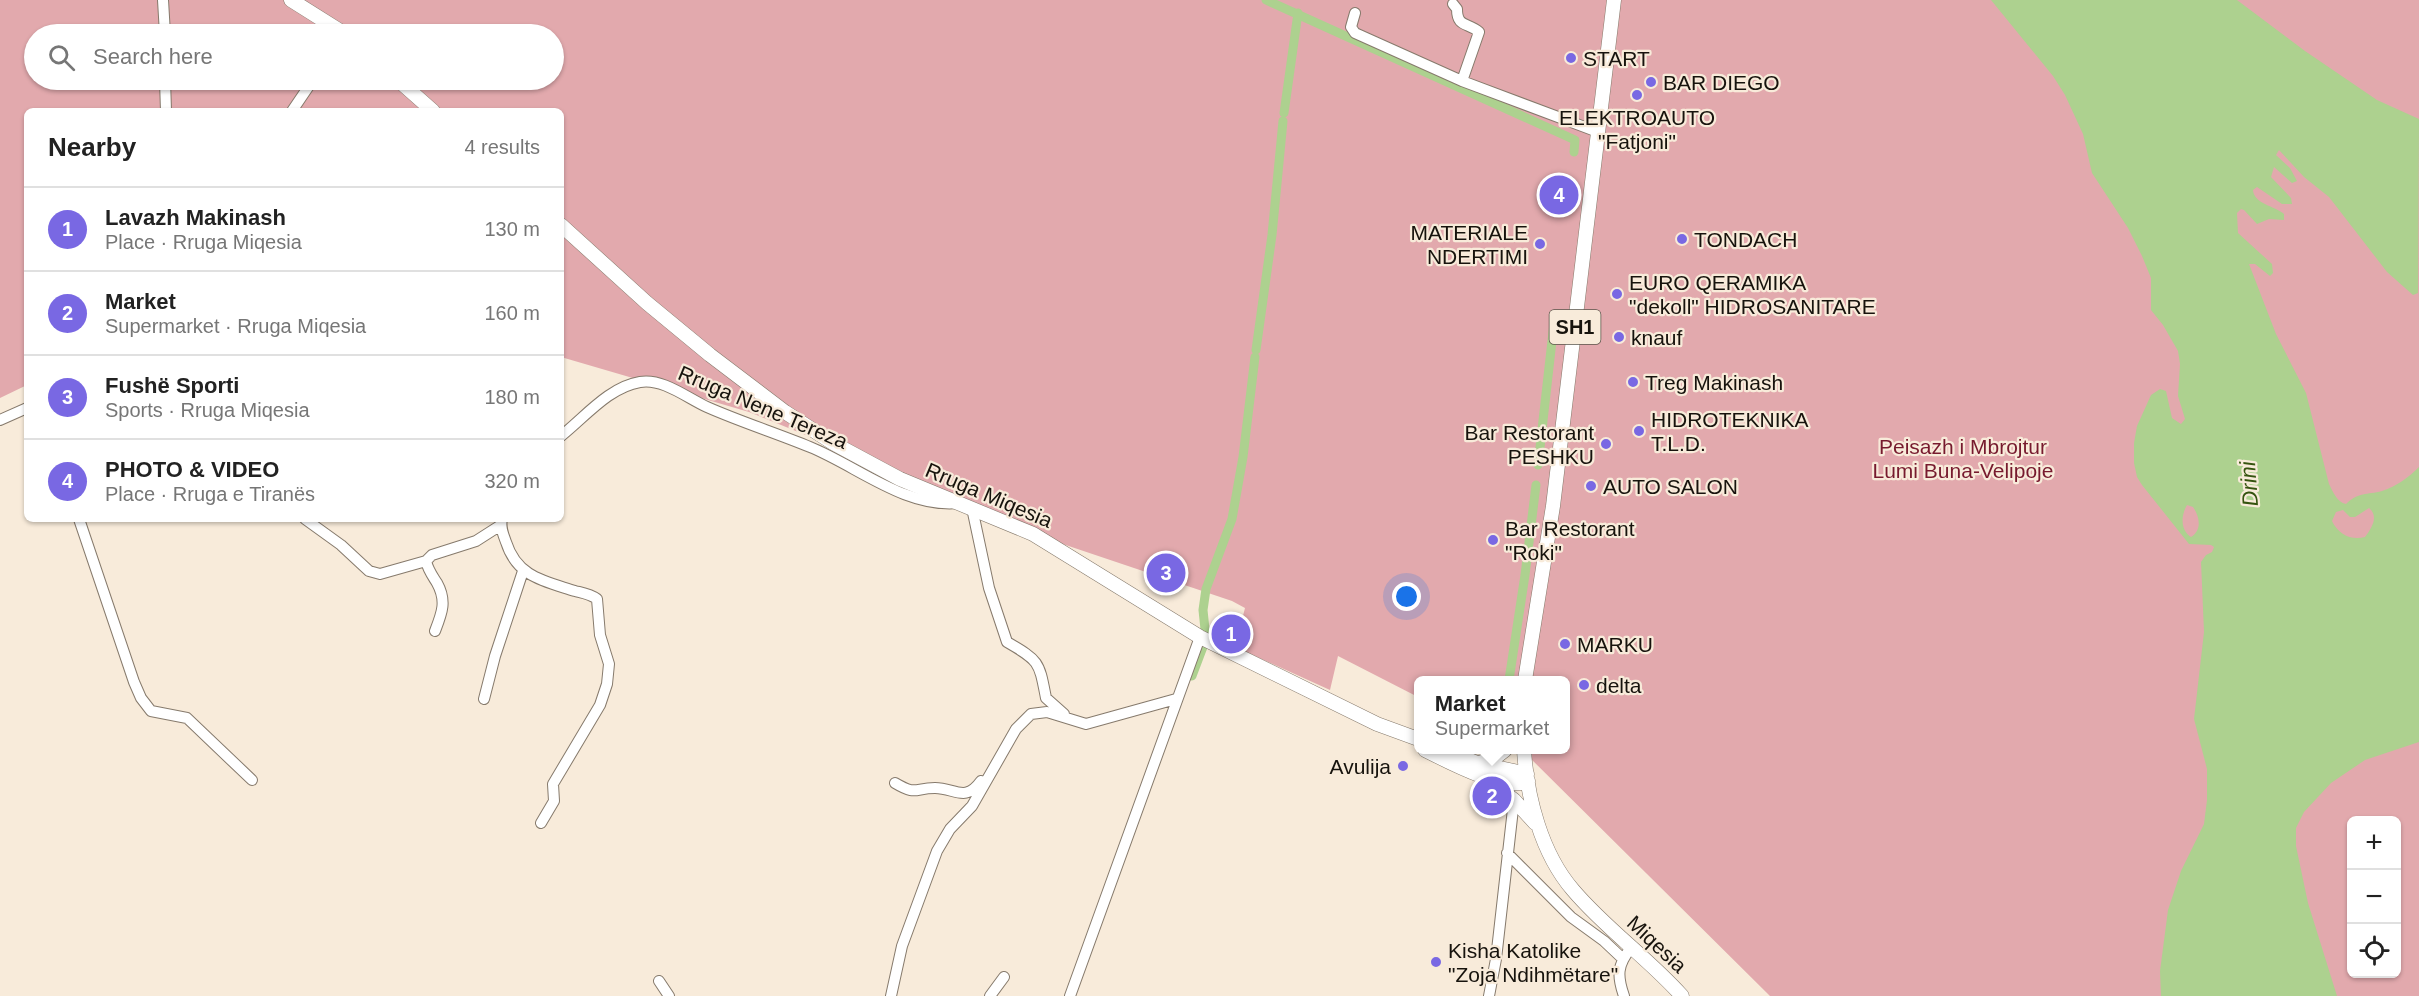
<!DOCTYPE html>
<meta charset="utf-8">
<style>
:root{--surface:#fff;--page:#f2f2f2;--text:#222;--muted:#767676;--line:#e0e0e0;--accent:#7968e3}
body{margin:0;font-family:Arial,sans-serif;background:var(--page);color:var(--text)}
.controls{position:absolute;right:18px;bottom:18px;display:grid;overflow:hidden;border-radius:9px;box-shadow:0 2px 4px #0004}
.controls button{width:54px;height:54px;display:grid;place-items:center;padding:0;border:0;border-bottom:2px solid var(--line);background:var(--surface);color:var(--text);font:30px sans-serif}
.you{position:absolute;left:1407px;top:597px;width:21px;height:21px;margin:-15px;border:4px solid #fff;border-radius:50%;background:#1a73e8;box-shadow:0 0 0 9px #1a73e833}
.badge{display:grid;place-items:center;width:39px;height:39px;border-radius:50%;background:var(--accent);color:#fff;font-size:20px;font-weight:700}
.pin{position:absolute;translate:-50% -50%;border:3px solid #fff;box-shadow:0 2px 6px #0006}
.popup{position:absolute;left:1414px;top:676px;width:156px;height:78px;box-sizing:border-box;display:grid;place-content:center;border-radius:9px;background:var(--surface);filter:drop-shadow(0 2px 4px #0005);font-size:20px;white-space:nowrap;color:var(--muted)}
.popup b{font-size:22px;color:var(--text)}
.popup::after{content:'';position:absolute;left:50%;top:100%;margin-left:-12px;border:12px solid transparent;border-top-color:var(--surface)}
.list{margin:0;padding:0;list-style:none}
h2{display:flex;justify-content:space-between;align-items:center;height:78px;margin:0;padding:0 24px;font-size:26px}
h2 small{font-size:20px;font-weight:400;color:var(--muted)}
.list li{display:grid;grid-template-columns:39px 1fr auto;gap:18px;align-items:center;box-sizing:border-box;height:84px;padding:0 24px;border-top:2px solid var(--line)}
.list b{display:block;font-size:22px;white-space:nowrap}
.list p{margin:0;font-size:20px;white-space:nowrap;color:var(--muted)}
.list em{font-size:20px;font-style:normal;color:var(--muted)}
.icon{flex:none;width:33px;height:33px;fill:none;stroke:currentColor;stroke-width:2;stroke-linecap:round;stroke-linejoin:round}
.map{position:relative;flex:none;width:2419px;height:996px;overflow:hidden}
.search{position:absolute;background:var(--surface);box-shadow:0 2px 4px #0004;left:24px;top:24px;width:540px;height:66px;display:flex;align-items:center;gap:15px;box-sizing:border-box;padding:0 21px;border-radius:33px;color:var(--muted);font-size:22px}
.panel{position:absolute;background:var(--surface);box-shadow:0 2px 4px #0004;left:24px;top:108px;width:540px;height:414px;border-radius:9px}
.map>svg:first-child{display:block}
.green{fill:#e2a9ad;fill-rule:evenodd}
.water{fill:#add18f;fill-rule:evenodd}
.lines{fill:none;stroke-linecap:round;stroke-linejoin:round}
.canal{stroke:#add18f;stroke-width:9}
.minor-casing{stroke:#867a6c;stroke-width:12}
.major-casing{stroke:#867a6c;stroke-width:15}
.minor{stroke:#fff;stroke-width:10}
.major{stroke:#fff;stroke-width:14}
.poi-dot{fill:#7968e3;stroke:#f8ebda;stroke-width:2}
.labels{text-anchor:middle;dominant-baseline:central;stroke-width:4.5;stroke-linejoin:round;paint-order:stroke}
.shield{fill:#f8ebda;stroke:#5a544a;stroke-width:1.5}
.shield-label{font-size:20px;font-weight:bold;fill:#17130d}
.poi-label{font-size:21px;fill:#17130d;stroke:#f8ebda;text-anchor:start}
.street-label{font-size:21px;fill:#17130d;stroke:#f8ebda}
.park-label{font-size:21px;fill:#771a2e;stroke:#f8ebda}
.water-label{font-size:22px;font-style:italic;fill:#35540f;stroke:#f8ebda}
</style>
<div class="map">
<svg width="2419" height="996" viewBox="0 0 2419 996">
<rect width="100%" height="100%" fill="#f8ebda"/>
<!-- green -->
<path class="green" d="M0 0H2419V996H1770L1522 750H1565V680H1418V697L1338 656 1330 690 1235 647 1245 608 1232 601 1030 533 909 477 749 412 561 357V111H27V385L0 398ZM34 34H554V80H34ZM2352 820H2396V974H2352Z"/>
<!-- water -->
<path class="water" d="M1991 0H2237L2305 51 2377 100 2419 119 2418 293 2413 295 2387 272 2329 197 2304 177 2279 150 2276 155 2290 168 2297 181 2292 183 2274 167 2271 177 2291 198 2292 204H2282L2257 187 2253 190C2254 204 2275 206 2284 214V220L2269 219 2257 224 2244 210 2241 209 2237 213 2238 233 2272 264 2273 273 2270 276 2255 264H2249L2276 334 2306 393 2329 484C2333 492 2337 502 2346 504 2358 492 2367 495 2382 491 2397 486 2408 478 2419 467V742L2365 760 2331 783 2304 812 2296 828V846L2308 903 2337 996H2161L2160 971 2168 910 2181 871 2204 824 2207 800V769L2194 719 2204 632 2201 562 2206 555 2212 552 2214 547 2211 545 2189 544 2142 485 2137 477 2134 463V443L2137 426 2151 395 2160 389 2166 391 2172 418 2181 424 2185 419 2178 396 2180 364 2178 351 2163 325 2151 310V278L2142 256 2128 228 2092 173 2083 134 2065 95 2053 76ZM2187 505 2193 507C2200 517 2202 530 2191 537 2180 530 2181 515 2187 505ZM2369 508C2379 516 2372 528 2365 537 2351 541 2338 534 2332 521L2336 512 2343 510 2350 517H2355Z"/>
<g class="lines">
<!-- canal -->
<path class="canal" d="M1266 0 1575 140 1574 152
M1284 113 1298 13
M1256 350 1272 235 1283 121
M1538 465 1554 323
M1192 676 1206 639 1203 610 1206 589 1232 519 1243 457 1255 357
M1509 680 1525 575 1536 485"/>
<!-- minor casing -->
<g class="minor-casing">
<path id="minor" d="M163 0 165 34
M1453 4 1457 9C1457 28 1468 22 1479 32L1462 81
M1355 13 1351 27 1355 33 1462 81 1598 132
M165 80 166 111
M292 111 313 80
M0 420 27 408
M561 436C585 417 609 387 640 382 663 378 687 398 707 407 741 422 776 433 810 447 857 466 905 508 958 503
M972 508 989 588 1007 642C1040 661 1039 662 1046 698L1064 714
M79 519 134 682 141 698 151 711 187 718 252 780
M305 519 341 545 369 571 380 574 426 561
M502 519C500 527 503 534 506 542 517 577 544 581 575 591 583 593 590 594 597 599L600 635 609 664 607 684 600 705 553 784 554 801 541 823
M435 631C442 613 447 601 437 583 432 575 428 570 426 561L432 555 476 541 501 525
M484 699 495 656 523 571
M895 783C917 796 914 788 935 788 955 788 965 803 981 781
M1507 853 1571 917 1604 941 1622 958
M659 981 669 996
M891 996 902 946 937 851 950 829 972 806 1016 729 1031 714 1047 712 1086 724 1176 699
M990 996 1004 977
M1070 996 1200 637
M1489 996 1496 959 1514 800
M1624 996C1617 976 1617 965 1631 948"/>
</g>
<!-- major casing -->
<g class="major-casing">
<path id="major" d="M291 0 345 34
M398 80 433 111
M561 225 647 303 710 355 785 412 833 443 900 479 1033 534 1200 637 1377 724 1418 739
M1525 680 1553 506 1614 0
M1425 750C1447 761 1504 792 1528 781
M1445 750 1477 763 1527 774
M1524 750C1527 797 1541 853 1573 890 1606 929 1648 958 1682 996
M1479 763 1496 757 1505 750
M1489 781 1514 800 1535 823"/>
</g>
<!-- minor -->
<use href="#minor" class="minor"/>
<!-- major -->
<use href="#major" class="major"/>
</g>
<!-- markers -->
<g class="poi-dot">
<circle cx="1571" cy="58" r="6"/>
<circle cx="1651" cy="82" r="6"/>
<circle cx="1637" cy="95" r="6"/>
<circle cx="1682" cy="239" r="6"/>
<circle cx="1540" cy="244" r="6"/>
<circle cx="1617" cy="294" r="6"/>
<circle cx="1619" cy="337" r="6"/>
<circle cx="1633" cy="382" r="6"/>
<circle cx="1639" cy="431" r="6"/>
<circle cx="1606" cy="444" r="6"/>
<circle cx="1591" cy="486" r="6"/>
<circle cx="1493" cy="540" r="6"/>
<circle cx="1565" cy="644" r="6"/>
<circle cx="1584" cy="685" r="6"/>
<circle cx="1403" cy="766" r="6"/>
<circle cx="1436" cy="962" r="6"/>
</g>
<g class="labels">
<!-- shield labels -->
<rect class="shield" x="1549.5" y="310" width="51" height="34" rx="4.5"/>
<g class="shield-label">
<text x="1575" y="327">SH1</text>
</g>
<!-- poi labels -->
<g class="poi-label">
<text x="1583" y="58">START</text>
<text x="1663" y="82">BAR DIEGO</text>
<text x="1637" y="117" text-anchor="middle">ELEKTROAUTO<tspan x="1637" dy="24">"Fatjoni"</tspan></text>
<text x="1528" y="232" text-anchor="end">MATERIALE<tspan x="1528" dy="24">NDERTIMI</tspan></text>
<text x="1694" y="239">TONDACH</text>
<text x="1629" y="282">EURO QERAMIKA<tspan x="1629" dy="24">"dekoll" HIDROSANITARE</tspan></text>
<text x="1631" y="337">knauf</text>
<text x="1645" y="382">Treg Makinash</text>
<text x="1651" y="419">HIDROTEKNIKA<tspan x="1651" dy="24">T.L.D.</tspan></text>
<text x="1594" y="432" text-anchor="end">Bar Restorant<tspan x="1594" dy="24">PESHKU</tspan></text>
<text x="1603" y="486">AUTO SALON</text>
<text x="1505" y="528">Bar Restorant<tspan x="1505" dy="24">"Roki"</tspan></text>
<text x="1577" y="644">MARKU</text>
<text x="1596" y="685">delta</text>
<text x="1391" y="766" text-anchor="end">Avulija</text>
<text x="1448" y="950">Kisha Katolike<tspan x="1448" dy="24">"Zoja Ndihmëtare"</tspan></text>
</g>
<!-- street labels -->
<g class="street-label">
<text transform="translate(763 407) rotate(23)">Rruga Nene Tereza</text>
<text transform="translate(989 495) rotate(23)">Rruga Miqesia</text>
<text transform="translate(1657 944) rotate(43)">Miqesia</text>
</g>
<!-- park labels -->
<g class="park-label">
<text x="1963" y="446">Peisazh i Mbrojtur<tspan x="1963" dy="24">Lumi Buna-Velipoje</tspan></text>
</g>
<!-- water labels -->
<g class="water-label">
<text transform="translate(2249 484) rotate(-94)">Drini</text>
</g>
</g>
</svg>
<div class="controls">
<button>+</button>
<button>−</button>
<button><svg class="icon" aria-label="locate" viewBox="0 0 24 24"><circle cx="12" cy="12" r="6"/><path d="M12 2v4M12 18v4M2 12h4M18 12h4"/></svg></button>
</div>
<div class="you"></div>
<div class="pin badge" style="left:1231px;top:634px">1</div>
<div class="pin badge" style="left:1492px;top:796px">2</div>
<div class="popup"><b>Market</b>Supermarket</div>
<div class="pin badge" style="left:1166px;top:573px">3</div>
<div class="pin badge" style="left:1559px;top:195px">4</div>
<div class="search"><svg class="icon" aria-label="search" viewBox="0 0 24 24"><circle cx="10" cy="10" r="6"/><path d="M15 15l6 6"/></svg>Search here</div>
<section class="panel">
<h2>Nearby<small>4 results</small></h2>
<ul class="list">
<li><span class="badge">1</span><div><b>Lavazh Makinash</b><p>Place · Rruga Miqesia</p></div><em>130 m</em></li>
<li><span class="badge">2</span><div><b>Market</b><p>Supermarket · Rruga Miqesia</p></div><em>160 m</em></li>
<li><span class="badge">3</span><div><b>Fushë Sporti</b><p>Sports · Rruga Miqesia</p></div><em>180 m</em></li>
<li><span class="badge">4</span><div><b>PHOTO &amp; VIDEO</b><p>Place · Rruga e Tiranës</p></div><em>320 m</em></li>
</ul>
</section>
</div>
